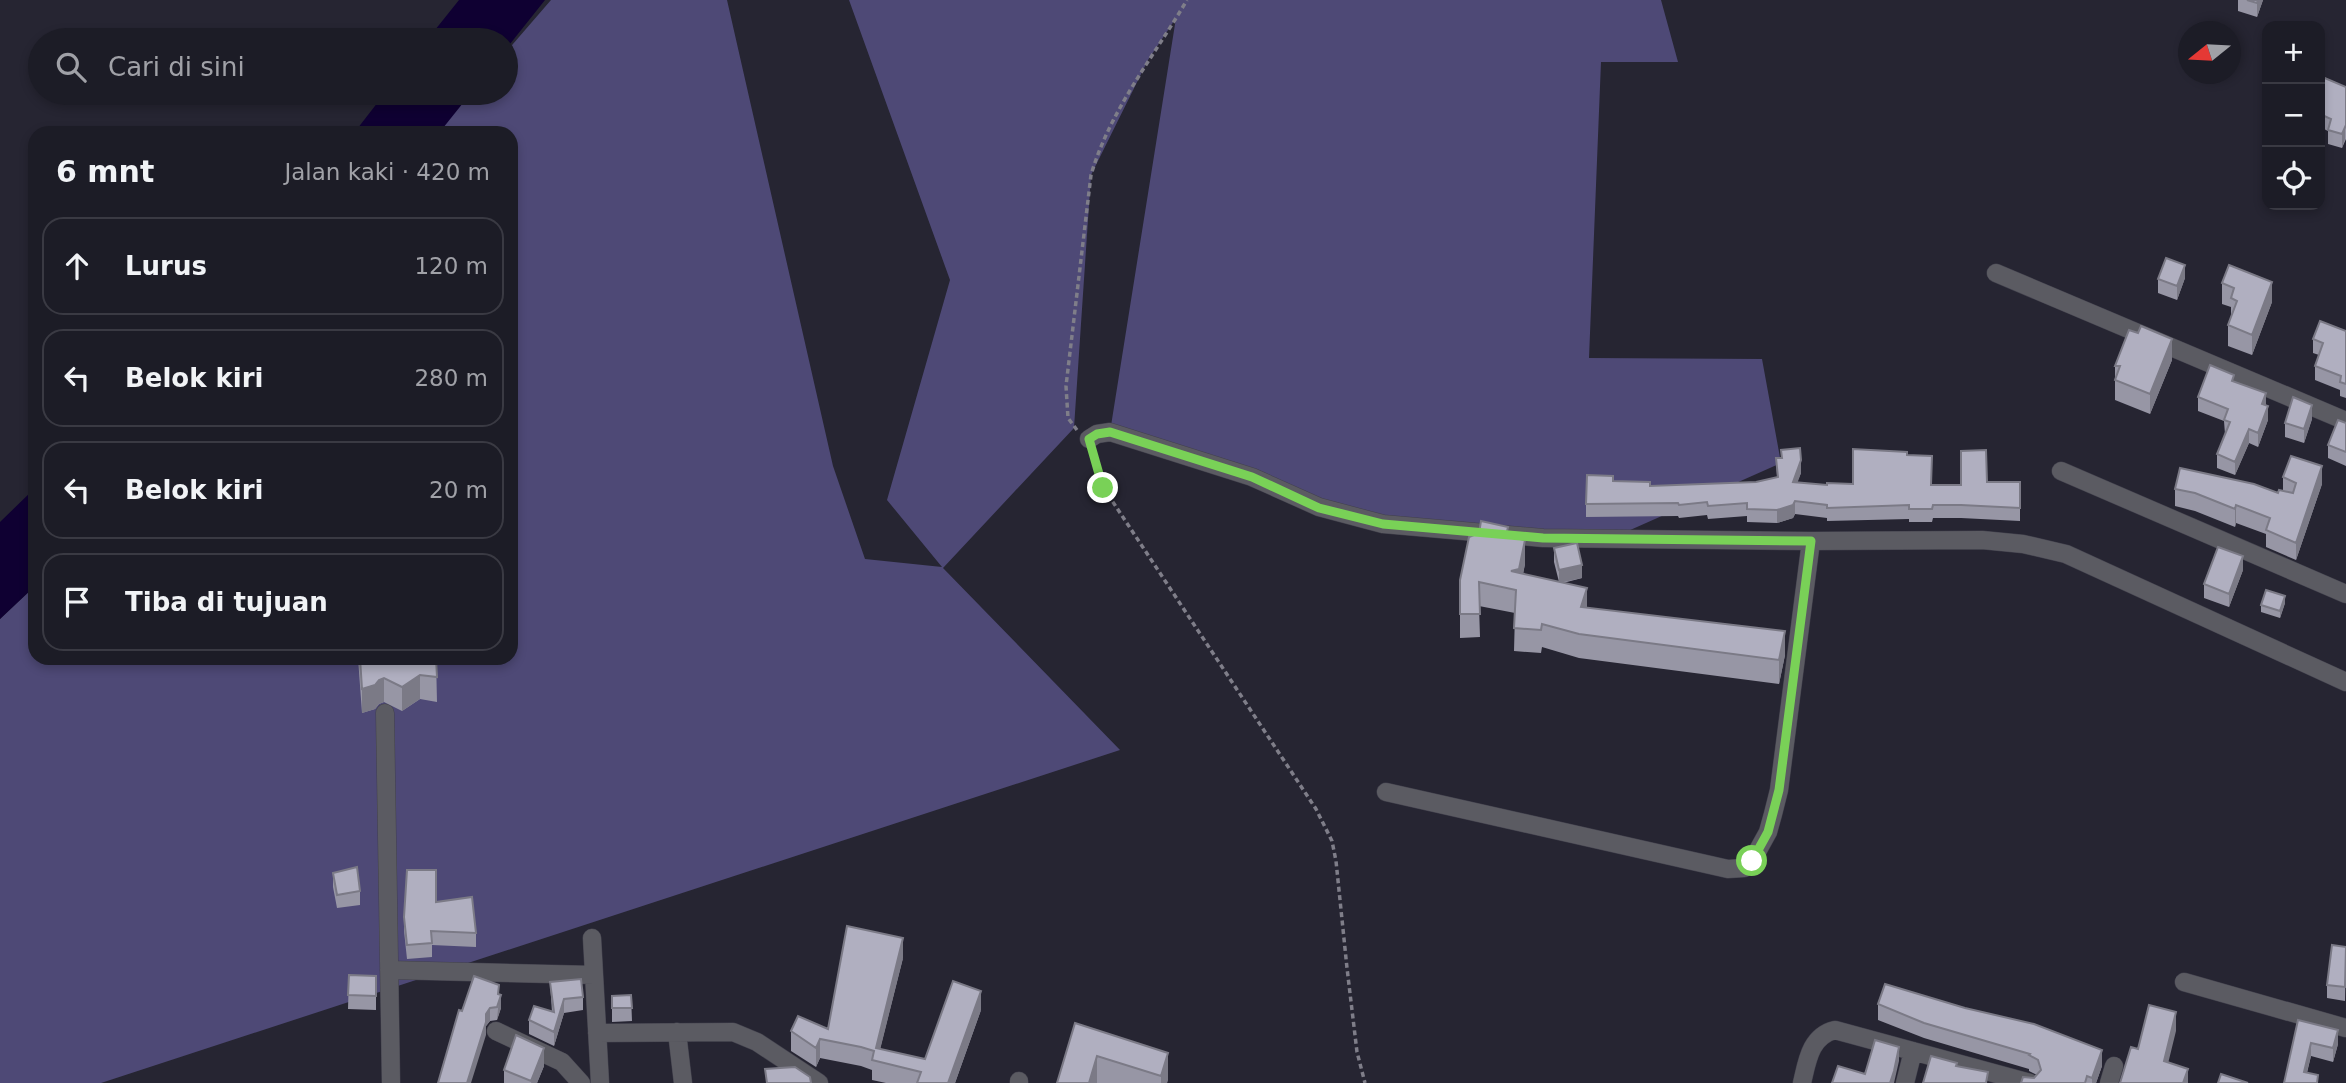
<!DOCTYPE html>
<html lang="id">
<meta charset="utf-8">
<style>
:root{--surface:#1c1c26;--page:#292932;--text:#f1f3f6;--muted:#a0a1a7;--line:#3a3a43}
body{margin:0;font-family:"DejaVu Sans",sans-serif;background:var(--page);color:var(--text)}
.controls{position:absolute;right:21px;top:21px;display:grid;overflow:hidden;border-radius:14px;box-shadow:0 4px 10px #0003}
.controls button{width:63px;height:63px;display:grid;place-items:center;padding:0;border:0;border-bottom:2px solid var(--line);background:var(--surface);color:var(--text);font:35px sans-serif}
.compass{position:absolute;left:2178px;top:21px;width:63px;height:63px;border-radius:50%;background:var(--surface);box-shadow:0 4px 10px #0003;rotate:252deg}
.stop{position:absolute;width:21px;height:21px;margin:-16px;border:5px solid #79d157;border-radius:50%;background:#fff}
.stop.end{background:#79d157;border-color:#fff;box-shadow:0 2px 7px #0008}
.list{margin:0;padding:0;list-style:none}
h2{display:flex;justify-content:space-between;align-items:center;height:91px;margin:0;padding:0 28px;font-size:30px}
h2 small{font-size:23px;font-weight:400;color:var(--muted)}
.list li{display:grid;grid-template-columns:46px 1fr auto;gap:21px;align-items:center;box-sizing:border-box;height:98px;margin:0 14px 14px;padding:0 14px;border:2px solid var(--line);border-radius:21px}
.list b{display:block;font-size:26px;white-space:nowrap}
.list em{font-size:23px;font-style:normal;color:var(--muted)}
.icon{flex:none;width:38px;height:38px;fill:none;stroke:currentColor;stroke-width:2;stroke-linecap:round;stroke-linejoin:round}
.map{position:relative;flex:none;width:2346px;height:1083px;overflow:hidden}
.search{position:absolute;background:var(--surface);box-shadow:0 4px 10px #0003;left:28px;top:28px;width:490px;height:77px;display:flex;align-items:center;gap:18px;box-sizing:border-box;padding:0 24px;border-radius:38px;color:var(--muted);font-size:26px}
.panel{position:absolute;background:var(--surface);box-shadow:0 4px 10px #0003;left:28px;top:126px;width:490px;height:539px;border-radius:21px}
.map>svg:first-child{display:block}
.green{fill:#4e4976}
.water{fill:#0f0032}
.lines{fill:none;stroke-linecap:round;stroke-linejoin:round}
.minor-casing{stroke:#42414d;stroke-width:19}
.path{stroke:#7f7e89;stroke-width:3.5;stroke-dasharray:5 3.5;stroke-linecap:butt}
.minor{stroke:#5b5b62;stroke-width:18}
.wall{fill:#9796a5}
.shaded-wall{fill:#7b7a86}
.building{fill:#b0afc0;stroke:#7b7a86;stroke-width:2}
.route{stroke:#79d157;stroke-width:9}
</style>
<div class="map">
<svg width="2346" height="1083" viewBox="0 0 2346 1083">
<rect width="100%" height="100%" fill="#262532"/>
<!-- green -->
<path class="green" d="M551 0H727L833 466 865 559 942 567 887 500 950 280 849 0H1661L1678 62H1601L1589 358 1762 359 1781 463 1610 539 1354 517 1110 432 1176 18 1148 60 1091 175 1074 428 943 568 1120 750 101 1083H0V619L35 586V658H511V133H435L470 93H506V52Z"/>
<!-- water -->
<path class="water" d="M459 0H545L506 49V40H427Z
M385 93H471L439 133H354Z
M35 488V586L0 619V522Z"/>
<g class="lines">
<!-- minor casing -->
<g class="minor-casing">
<path id="minor" d="M1996 273 2346 421
M1089 439 1097 434 1110 432 1252 477 1319 507 1383 524 1543 538 1811 541 1982 540 2023 544 2066 554 2346 682
M2061 471 2346 594
M385 713 391 1083
M1386 792 1728 869 1744 868 1752 861 1768 832 1773 814 1779 790 1811 541
M592 938 600 1083
M389 970 594 975
M2184 982 2346 1028
M496 1031 562 1062 581 1083
M677 1032 683 1083
M597 1033 733 1032 757 1042 819 1083
M1019 1083V1081
M1802 1083C1807 1062 1810 1036 1835 1030L2030 1083
M1905 1083 1913 1051
M2109 1083 2114 1066"/>
</g>
<!-- path -->
<path class="path" d="M1077 430 1068 418 1066 386 1091 175C1110 110 1153 58 1187 0
M1093 455 1105 490 1316 809 1332 841 1336 861 1347 968 1357 1052 1365 1083"/>
<!-- minor -->
<use href="#minor" class="minor"/>
</g>
<!-- wall -->
<path class="wall" d="M2238 0H2263L2257 17 2238 11Z
M2320 76 2346 87V139L2342 148 2328 144V131L2320 127Z
M2185 278 2177 300 2158 293V279Z
M2222 283 2272 302 2252 355 2228 346V325L2231 318V307L2222 304Z
M2346 331V398L2340 396V390L2315 380V366L2319 355 2313 353V339Z
M2138 333 2172 360 2150 414 2115 400V366Z
M2234 381 2266 405 2268 420 2258 447 2249 443 2235 475 2217 468V454L2225 434 2224 421 2198 411V397Z
M2312 419 2304 443 2285 437V423Z
M2346 423V466L2328 458V445Z
M1781 450 1801 473 1797 482 1827 485 1853 484 1907 455 1932 485H1961L1987 482H2020V521L1961 518H1933L1932 522H1909V519L1827 521V518L1795 514 1793 518 1777 523 1747 522V516L1708 519 1707 515 1679 518 1678 516 1586 517V504L1613 481 1650 486 1756 482 1777 477 1776 458H1781Z
M2283 477 2322 484 2296 560 2266 547V534L2236 523 2235 527 2195 511 2175 506V489L2278 493 2283 491Z
M1479 533 1508 537 1525 564 1523 574 1559 582 1554 562V548L1582 578 1563 583 1587 607 1785 655 1779 684 1579 658 1542 647 1541 653 1514 651 1515 613 1479 606 1480 637 1460 638V580Z
M2243 570 2229 607 2204 598V584Z
M2285 603 2280 618 2261 612V605Z
M358 658H436L437 702 420 699 402 711 384 702 379 704 375 709 362 713Z
M333 873 360 891V905L337 908 333 887Z
M436 902 476 933V947L432 945V957L407 959 404 931V917Z
M2346 947 2345 1001 2327 998V985Z
M903 958 880 1049 925 1059 981 1010 955 1083H886L872 1080V1070L861 1066 820 1058 816 1067 791 1051V1031L828 1029Z
M349 975 376 976V1010L348 1009Z
M550 982 583 997V1010L564 1013 554 1046 529 1034V1020L552 1012Z
M499 994 501 1008 497 1020 490 1021 486 1026V1035L462 1011Z
M631 995 632 1021 612 1022V996Z
M1878 1004 2102 1066 2096 1083H2021L2034 1078 2037 1075 2029 1071V1069L1924 1038 1878 1020Z
M2298 1020 2338 1044 2333 1062 2311 1056 2307 1073 2318 1083H2284Z
M1075 1023 1168 1079 1167 1083H1057Z
M544 1066 537 1083H504V1070Z"/>
<!-- shaded-wall -->
<path class="shaded-wall" d="M2258 0H2263L2257 17V3Z
M2345 125V139L2342 148V134Z
M2185 265V278L2177 300V286Z
M2272 282V302L2252 355V335Z
M2172 339V360L2150 414V394Z
M2266 393V407L2262 404Z
M2312 405V419L2304 443V429Z
M2268 406V420L2258 447V433Z
M2249 429V443L2235 475V462Z
M1801 460V473L1793 495V482Z
M2322 466V484L2296 560V543Z
M1795 501V514L1793 518 1777 523V510Z
M2236 505V523L2235 527V509Z
M1525 540V564L1519 593 1516 590 1511 571Z
M2243 556V570L2229 607V594Z
M1582 565V578L1559 583V570Z
M1587 588V612L1581 607Z
M2285 596V603L2280 618V611Z
M1785 631V655L1779 684V660Z
M420 675V699L402 711V687Z
M384 678V702L379 704 375 709 362 713V689L379 680Z
M903 938V958L877 1062 876 1048Z
M981 991V1010L955 1083H948Z
M501 995V1008L497 1020 499 998Z
M564 999V1013L554 1046V1032Z
M490 1008V1021L486 1026V1035L471 1083H467L486 1014Z
M2176 1012V1031L2164 1080V1061Z
M2338 1030V1044L2333 1062V1048Z
M820 1039V1058L816 1067V1048Z
M2311 1043V1056L2304 1083V1072Z
M1899 1047V1061L1894 1083H1890Z
M544 1048V1066L537 1083H531Z
M2102 1050V1066L2096 1083H2092V1078Z
M1168 1053V1079L1167 1083H1161V1076Z
M1097 1056V1083H1089Z
M2188 1069V1083H2183Z"/>
<!-- building -->
<path class="building" d="M2247 0H2258L2257 3Z
M2320 76 2346 87V125L2342 134 2328 130 2331 119 2320 114Z
M2166 258 2185 265 2177 286 2158 279Z
M2229 265 2272 282 2252 335 2228 325 2237 301 2231 298 2234 288 2222 283Z
M2320 321 2346 331V384L2340 382 2341 376 2315 366 2323 343 2313 339Z
M2141 326 2172 339 2150 394 2115 380 2120 366H2115L2129 330 2138 333Z
M2210 365 2234 375 2232 381 2266 393 2262 404 2268 406 2258 433 2249 429 2235 462 2217 454 2230 422 2224 420 2228 409 2198 397Z
M2293 397 2312 405 2304 429 2285 423Z
M2338 420 2346 423V452L2328 445Z
M1800 448 1801 460 1793 482 1827 485V483L1853 484V449L1907 452V455L1932 456 1931 485H1961V451L1986 450 1987 482H2020V508L1961 505H1933L1932 509H1909V505L1827 508V505L1795 501 1793 505 1777 510 1747 509V503L1708 506 1707 502 1679 505 1678 503 1586 504 1587 475 1613 476V481L1650 482V486L1756 482 1778 477 1776 458H1782L1781 450Z
M2291 456 2322 466 2296 543 2266 530 2270 518 2236 505 2235 509 2195 493 2175 489 2180 468 2254 484 2278 493 2279 490 2293 493 2296 483 2283 477Z
M1481 521 1508 527 1506 536 1525 540 1519 569 1511 571 1587 588 1581 607 1785 631 1779 660 1579 634 1542 624 1541 630 1514 628 1516 590 1479 582 1480 614H1460V580L1469 537 1479 533Z
M1577 543 1582 565 1559 570 1554 548Z
M2218 547 2243 556 2229 594 2204 584Z
M2266 590 2285 596 2280 611 2261 605Z
M360 658H436L437 677 420 675 402 687 384 678 379 680 375 685 362 689Z
M357 867 360 891 337 895 333 873Z
M407 870H436V902L472 897 476 933 431 931 432 943 407 945 404 917Z
M847 926 903 938 876 1048 925 1059 953 981 981 991 948 1083H917L921 1072 872 1060 874 1051 861 1047 820 1039 816 1048 791 1031 798 1016 828 1029Z
M2332 945 2346 947 2345 987 2327 985Z
M349 975 376 976V996L348 995Z
M474 976 499 985 498 994 501 995 497 1007 490 1008 486 1014V1022L467 1083H438L459 1010 462 1011Z
M581 979 583 997 564 999 554 1032 529 1020 534 1006 554 1012 550 982Z
M1885 984 1965 1008 2034 1024 2102 1050 2092 1078 2087 1076 2085 1083H2021L2023 1077 2034 1078 2041 1070 2038 1060 2029 1055 2030 1054 1924 1023 1878 1004Z
M631 995 632 1008H612V996Z
M2149 1005 2176 1012 2164 1061 2188 1069 2183 1083H2120L2131 1047 2138 1049Z
M2298 1020 2338 1030 2333 1048 2311 1043 2304 1072 2318 1075 2317 1083H2284Z
M1075 1023 1168 1053 1161 1076 1097 1056 1089 1083H1057Z
M516 1035 544 1048 531 1081 504 1070Z
M1875 1040 1899 1047 1894 1071 1890 1083H1832L1838 1066 1865 1074Z
M1931 1056 1957 1063 1956 1066 1988 1072 1986 1083H1923Z
M795 1067 810 1077 811 1083H767L765 1069Z
M2221 1074 2248 1083H2218Z"/>
<g class="lines">
<!-- route -->
<path class="route" d="M1103 488 1089 439 1097 434 1110 432 1252 477 1319 508 1383 524 1543 538 1811 541 1779 790 1768 832 1752 861"/>
</g>
</svg>
<div class="controls">
<button>+</button>
<button>−</button>
<button><svg class="icon" aria-label="locate" viewBox="0 0 24 24"><circle cx="12" cy="12" r="6"/><path d="M12 2v4M12 18v4M2 12h4M18 12h4"/></svg></button>
</div>
<svg class="compass" viewBox="-18 -18 36 36"><path d="M0-13l5 13h-10z" fill="#e53935"/><path d="M0 13l5-13h-10z" fill="#a0a1a7"/></svg>
<div class="stop" style="left:1752px;top:861px"></div>
<div class="stop end" style="left:1103px;top:488px"></div>
<div class="search"><svg class="icon" aria-label="search" viewBox="0 0 24 24"><circle cx="10" cy="10" r="6"/><path d="M15 15l6 6"/></svg>Cari di sini</div>
<section class="panel">
<h2>6 mnt<small>Jalan kaki · 420 m</small></h2>
<ul class="list">
<li><svg class="icon" aria-label="ahead" viewBox="0 0 24 24"><path d="M12 20V5M6 11l6-6 6 6"/></svg><div><b>Lurus</b></div><em>120 m</em></li>
<li><svg class="icon" aria-label="left" viewBox="0 0 24 24"><path d="M17 20v-9H6M10 6l-5 5 5 5"/></svg><div><b>Belok kiri</b></div><em>280 m</em></li>
<li><svg class="icon" aria-label="left" viewBox="0 0 24 24"><path d="M17 20v-9H6M10 6l-5 5 5 5"/></svg><div><b>Belok kiri</b></div><em>20 m</em></li>
<li><svg class="icon" aria-label="arrive" viewBox="0 0 24 24"><path d="M6 21V4h12l-3 4 3 4H6"/></svg><div><b>Tiba di tujuan</b></div></li>
</ul>
</section>
</div>
